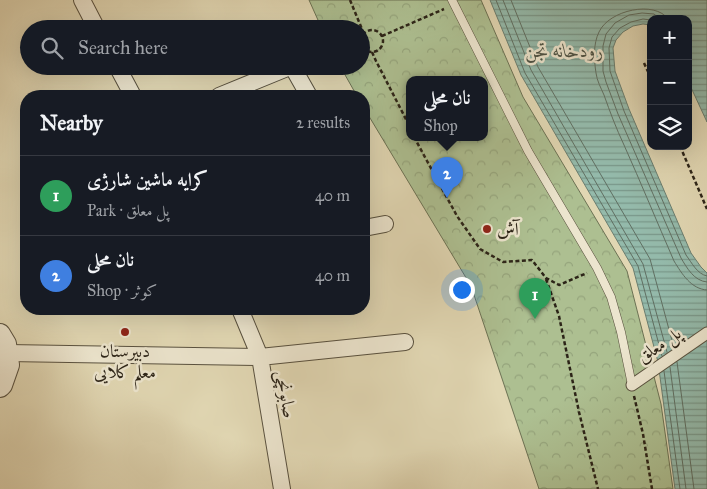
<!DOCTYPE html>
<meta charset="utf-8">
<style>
:root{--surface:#171b24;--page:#242831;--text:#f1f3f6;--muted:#9ea1a6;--line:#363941;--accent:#7c3aed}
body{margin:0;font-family:"IM FELL Great Primer",Amiri,serif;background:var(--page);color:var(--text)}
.controls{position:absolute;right:15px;top:15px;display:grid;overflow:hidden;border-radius:10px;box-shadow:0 5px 20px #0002}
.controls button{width:45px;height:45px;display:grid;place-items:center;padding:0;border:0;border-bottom:1px solid var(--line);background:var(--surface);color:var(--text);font:25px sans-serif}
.you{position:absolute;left:461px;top:289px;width:18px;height:18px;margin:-12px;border:4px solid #fff;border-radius:50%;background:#1a73e8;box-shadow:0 0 0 8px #1a73e833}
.badge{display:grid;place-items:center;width:32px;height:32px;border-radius:50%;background:var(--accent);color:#fff;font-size:16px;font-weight:700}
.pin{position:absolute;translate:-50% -41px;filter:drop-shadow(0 1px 2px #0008)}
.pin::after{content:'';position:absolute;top:26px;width:18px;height:15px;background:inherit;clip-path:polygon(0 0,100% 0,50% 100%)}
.popup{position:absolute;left:406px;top:76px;width:82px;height:65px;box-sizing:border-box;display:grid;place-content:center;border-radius:10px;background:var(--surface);filter:drop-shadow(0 1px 4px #0005);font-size:16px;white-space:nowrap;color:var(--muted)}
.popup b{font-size:19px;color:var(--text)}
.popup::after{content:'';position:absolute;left:50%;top:100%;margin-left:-10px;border:10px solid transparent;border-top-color:var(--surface)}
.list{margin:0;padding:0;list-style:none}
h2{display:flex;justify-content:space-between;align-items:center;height:65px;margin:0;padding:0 20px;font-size:21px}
h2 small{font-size:16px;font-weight:400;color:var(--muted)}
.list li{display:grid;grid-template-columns:32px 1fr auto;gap:15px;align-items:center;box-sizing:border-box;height:80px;padding:0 20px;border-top:1px solid var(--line)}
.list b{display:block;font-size:19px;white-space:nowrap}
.list p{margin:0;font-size:16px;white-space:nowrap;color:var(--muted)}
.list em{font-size:16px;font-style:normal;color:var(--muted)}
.icon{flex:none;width:28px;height:28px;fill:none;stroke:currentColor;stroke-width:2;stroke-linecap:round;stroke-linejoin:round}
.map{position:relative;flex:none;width:707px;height:489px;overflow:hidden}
.search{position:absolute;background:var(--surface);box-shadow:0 5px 20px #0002;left:20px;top:20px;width:350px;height:55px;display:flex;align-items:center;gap:12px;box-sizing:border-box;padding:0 18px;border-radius:28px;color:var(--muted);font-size:19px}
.panel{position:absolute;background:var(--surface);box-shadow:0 5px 20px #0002;left:20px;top:90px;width:350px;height:225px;border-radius:20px}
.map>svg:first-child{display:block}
.park{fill:url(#park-crowns);stroke:#6c7254;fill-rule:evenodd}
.water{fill:url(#water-rules);stroke:#6a7e70}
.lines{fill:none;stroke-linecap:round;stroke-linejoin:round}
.shore{stroke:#606f62;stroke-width:1}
.service-casing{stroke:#59513f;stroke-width:9}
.pedestrian-casing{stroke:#59513f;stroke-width:13}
.minor-casing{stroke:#59513f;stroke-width:18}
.tertiary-casing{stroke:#59513f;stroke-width:22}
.path{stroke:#2c2418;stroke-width:2.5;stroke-dasharray:4 2.5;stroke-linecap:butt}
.service{stroke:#ece5ce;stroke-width:8}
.pedestrian{stroke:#ece5ce;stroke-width:11}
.minor{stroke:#ece5ce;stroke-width:16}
.tertiary{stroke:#ece5ce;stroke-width:20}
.poi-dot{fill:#8f2418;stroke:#ece5ce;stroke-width:2}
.labels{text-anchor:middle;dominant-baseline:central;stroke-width:5;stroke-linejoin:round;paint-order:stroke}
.poi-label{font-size:18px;fill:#2c2418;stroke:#ece5ce;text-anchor:start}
.street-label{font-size:18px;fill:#2c2418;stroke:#ece5ce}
.water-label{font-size:19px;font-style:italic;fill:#4b5144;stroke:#ece5ce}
</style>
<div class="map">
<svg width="707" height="489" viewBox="0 0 707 489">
<defs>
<pattern id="park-crowns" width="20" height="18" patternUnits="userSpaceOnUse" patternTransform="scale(1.25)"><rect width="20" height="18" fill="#adbf91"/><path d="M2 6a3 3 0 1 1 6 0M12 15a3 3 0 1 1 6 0" fill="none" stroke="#95a47c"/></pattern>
<pattern id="water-rules" width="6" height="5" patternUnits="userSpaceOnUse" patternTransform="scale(1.25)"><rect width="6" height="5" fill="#94baab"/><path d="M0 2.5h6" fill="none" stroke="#79978a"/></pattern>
</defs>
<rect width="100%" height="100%" fill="#e1d7b3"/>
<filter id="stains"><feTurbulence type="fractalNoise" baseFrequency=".004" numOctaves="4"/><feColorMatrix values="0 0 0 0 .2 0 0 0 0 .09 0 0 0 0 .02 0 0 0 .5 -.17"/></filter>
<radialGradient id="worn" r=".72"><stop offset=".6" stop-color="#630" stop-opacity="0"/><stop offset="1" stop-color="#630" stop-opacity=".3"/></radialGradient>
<!-- park -->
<path class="park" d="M309 0H481L523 97 627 271 661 404 673 489H539L471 286 364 108V96H357L340 66H361V29H322ZM410 79H484V137H410Z"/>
<!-- water -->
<path class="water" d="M490 0H707V122L688 81V19H651V25L643 24 633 26 623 32 616 40 613 48 615 71 629 109 691 253 701 267 707 273V489H675L658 362 633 268 521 75Z"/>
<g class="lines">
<!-- shore -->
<path class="shore" d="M496 0 525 73 638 266 662 356
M503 0 531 70 643 264 667 352
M511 0 538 67 650 259 674 348
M660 19 654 14 642 13 629 15 615 23 606 34 603 46V71L606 82 618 114 681 258C687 268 694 281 707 282
M668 19C655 0 609 10 599 32 593 44 594 60 596 73 597 81 601 88 604 95 610 112 616 128 624 145 641 183 657 222 674 261 682 274 691 289 707 290
M651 20 643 19 631 22 620 28 612 37 609 48 610 71 624 111 686 255C692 263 697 274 707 276
M677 362 694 489
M670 367 686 489
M664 371 680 489"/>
<!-- service casing -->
<g class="service-casing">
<path id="service" d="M452 0 528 151 597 268 611 297 621 332 632 385"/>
</g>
<!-- pedestrian casing -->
<g class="pedestrian-casing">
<path id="pedestrian" d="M632 385 707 333"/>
</g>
<!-- minor casing -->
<g class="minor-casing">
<path id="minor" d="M82 0 97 29
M117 66 133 96
M292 66 309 96
M219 96 292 66
M364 228 385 224
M240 309 260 357 282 489
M7 353 260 357 405 342"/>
</g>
<!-- tertiary casing -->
<g class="tertiary-casing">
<path id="tertiary" d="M0 334 6 344 9 365 2 385 0 387"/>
</g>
<!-- path -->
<path class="path" d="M350 0 364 34
M361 41a11 11 0 1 1 22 0a11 11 0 1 1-22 0Z
M382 36 444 9
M372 52 376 61 410 127
M644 63 651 78
M414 137 457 216 480 249 503 262 532 260 546 278 559 285 587 273
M680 146 707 209
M546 279 559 316 579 412 598 489
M634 396 643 434 652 489"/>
<!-- service -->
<use href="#service" class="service"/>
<!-- pedestrian -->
<use href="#pedestrian" class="pedestrian"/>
<!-- minor -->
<use href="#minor" class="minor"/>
<!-- tertiary -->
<use href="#tertiary" class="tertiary"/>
</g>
<!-- markers -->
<g class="poi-dot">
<circle cx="487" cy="229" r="5"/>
<circle cx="125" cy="332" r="5"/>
</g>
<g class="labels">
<!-- poi labels -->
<g class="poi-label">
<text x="497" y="229">آش</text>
<text x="125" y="351" text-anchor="middle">دبیرستان<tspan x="125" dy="21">معلم کلایی</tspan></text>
</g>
<!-- street labels -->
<g class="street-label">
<text transform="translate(659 345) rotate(-35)">پل معلق</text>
<text transform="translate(286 394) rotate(80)">صابونچی</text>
</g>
<!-- water labels -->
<g class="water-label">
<text x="564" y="50">رودخانه تجن</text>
</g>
</g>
<rect width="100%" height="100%" filter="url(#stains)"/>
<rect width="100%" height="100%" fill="url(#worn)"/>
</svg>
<div class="controls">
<button>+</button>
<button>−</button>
<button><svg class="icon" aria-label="layers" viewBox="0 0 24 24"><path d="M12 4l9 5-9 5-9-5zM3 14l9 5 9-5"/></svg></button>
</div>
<div class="you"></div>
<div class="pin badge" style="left:535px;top:319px;background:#2e9e5b">1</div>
<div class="pin badge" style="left:447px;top:198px;background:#3f7fe0">2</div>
<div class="popup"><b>نان محلی</b>Shop</div>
<div class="search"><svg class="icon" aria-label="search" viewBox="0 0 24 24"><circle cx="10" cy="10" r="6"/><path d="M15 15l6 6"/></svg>Search here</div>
<section class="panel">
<h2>Nearby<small>2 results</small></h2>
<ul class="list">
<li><span class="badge" style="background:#2e9e5b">1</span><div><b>کرایه ماشین شارژی</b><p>Park · پل معلق</p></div><em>40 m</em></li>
<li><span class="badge" style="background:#3f7fe0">2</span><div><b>نان محلی</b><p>Shop · کوثر</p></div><em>40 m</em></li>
</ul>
</section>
</div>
